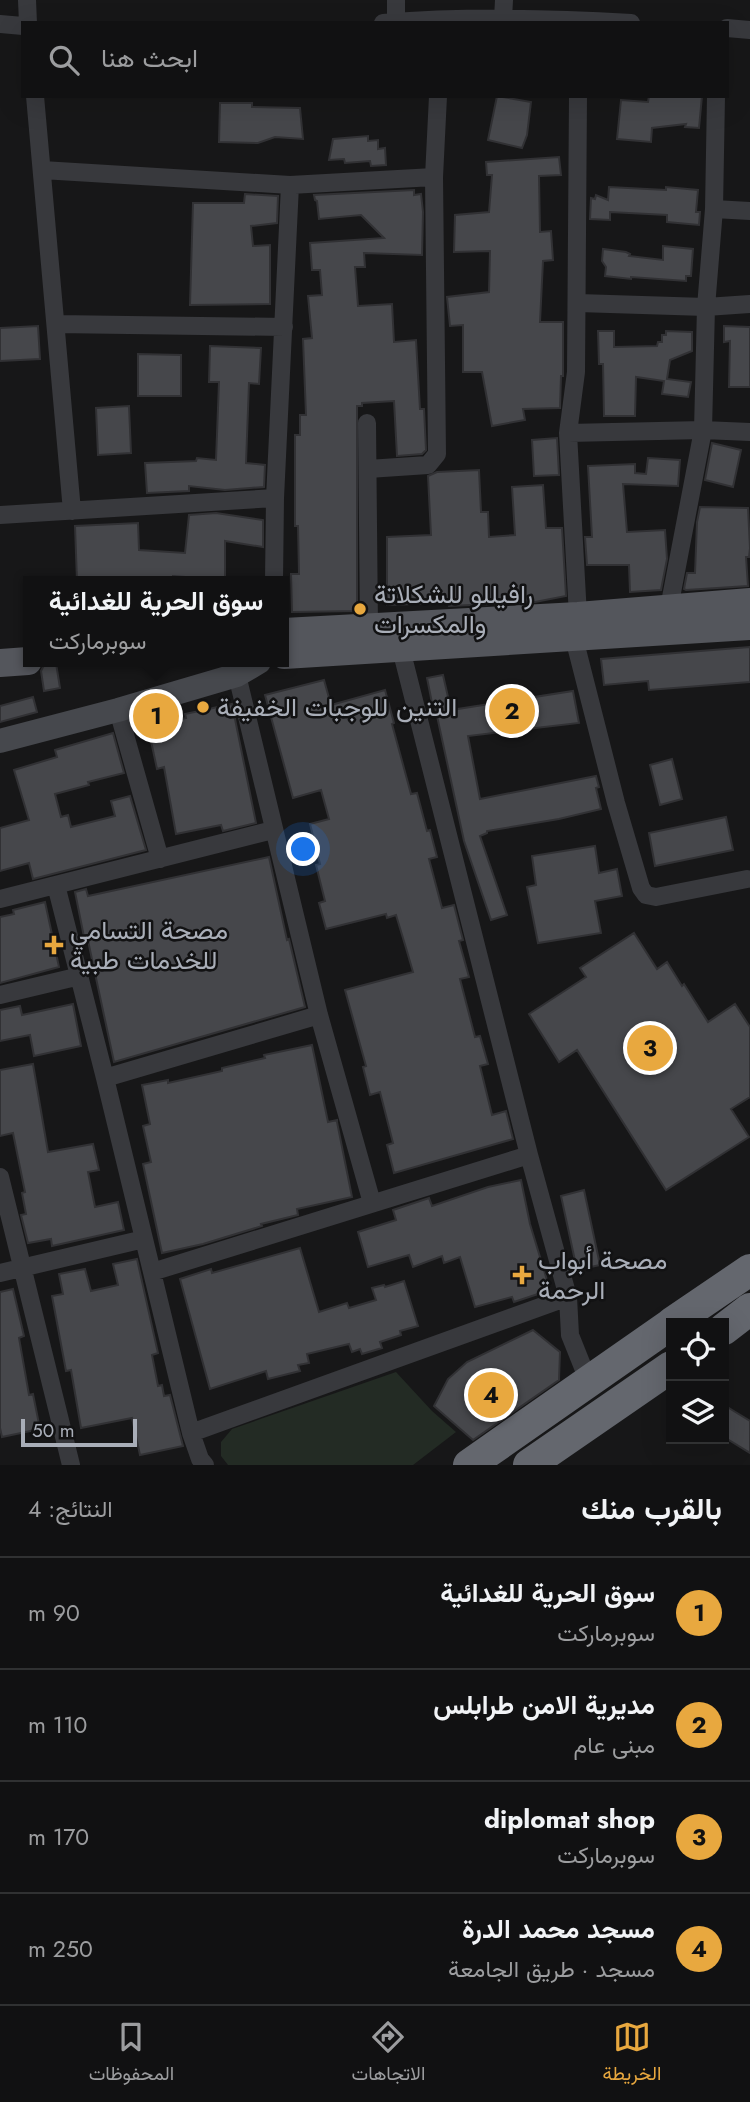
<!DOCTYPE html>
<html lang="ar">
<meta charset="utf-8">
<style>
:root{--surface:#111112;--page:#1a1a1b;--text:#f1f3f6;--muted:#9c9d9f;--line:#303132;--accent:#e8a83f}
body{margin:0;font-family:Jost,Vazirmatn,sans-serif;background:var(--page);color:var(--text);direction:rtl}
.controls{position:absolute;right:21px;bottom:21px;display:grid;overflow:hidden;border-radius:0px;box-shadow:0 7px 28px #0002}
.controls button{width:63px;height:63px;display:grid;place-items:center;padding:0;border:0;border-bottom:2px solid var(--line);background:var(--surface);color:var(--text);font:35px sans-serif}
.scale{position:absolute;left:21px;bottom:18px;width:116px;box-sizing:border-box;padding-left:7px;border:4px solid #a9aeb8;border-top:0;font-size:19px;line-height:24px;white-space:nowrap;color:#a9aeb8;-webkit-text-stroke:5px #121213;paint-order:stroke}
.you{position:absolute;left:304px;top:850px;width:24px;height:24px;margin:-18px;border:5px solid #fff;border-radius:50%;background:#1a73e8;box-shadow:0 0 0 10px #1a73e833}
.badge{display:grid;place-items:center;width:46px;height:46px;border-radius:50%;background:var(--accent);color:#111;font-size:23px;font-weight:700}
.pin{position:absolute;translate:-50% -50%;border:4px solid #fff;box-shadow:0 2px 7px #0006}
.popup{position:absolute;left:23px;top:576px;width:266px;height:91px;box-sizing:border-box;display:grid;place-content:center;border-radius:0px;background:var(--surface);filter:drop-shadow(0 2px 5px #0005);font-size:23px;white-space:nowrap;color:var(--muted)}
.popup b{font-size:26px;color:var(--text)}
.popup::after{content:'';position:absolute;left:50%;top:100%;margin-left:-14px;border:14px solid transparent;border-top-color:var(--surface)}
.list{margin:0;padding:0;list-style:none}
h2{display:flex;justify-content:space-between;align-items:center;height:91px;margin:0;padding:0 28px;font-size:30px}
h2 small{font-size:23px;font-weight:400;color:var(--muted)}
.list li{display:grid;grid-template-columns:46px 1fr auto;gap:21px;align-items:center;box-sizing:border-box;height:112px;padding:0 28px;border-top:2px solid var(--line)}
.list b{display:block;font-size:26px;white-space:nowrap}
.list p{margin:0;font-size:23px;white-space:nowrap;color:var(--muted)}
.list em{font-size:23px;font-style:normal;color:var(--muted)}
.icon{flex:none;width:38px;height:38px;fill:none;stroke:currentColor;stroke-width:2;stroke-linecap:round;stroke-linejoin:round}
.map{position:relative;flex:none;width:750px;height:1465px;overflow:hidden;direction:ltr}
.search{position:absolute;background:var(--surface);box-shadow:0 7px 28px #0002;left:21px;right:21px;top:21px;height:77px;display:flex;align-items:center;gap:18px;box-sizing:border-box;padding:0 24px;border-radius:0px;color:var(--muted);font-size:26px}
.sheet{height:539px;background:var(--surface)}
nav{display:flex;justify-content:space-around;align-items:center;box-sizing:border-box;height:98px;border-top:2px solid var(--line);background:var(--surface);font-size:19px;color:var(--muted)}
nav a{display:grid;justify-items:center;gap:4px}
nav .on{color:var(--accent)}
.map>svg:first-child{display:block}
.green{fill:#232b24}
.building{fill:#46474b;stroke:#313134;stroke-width:2}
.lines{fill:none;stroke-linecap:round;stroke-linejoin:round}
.street{stroke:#38393d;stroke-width:18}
.secondary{stroke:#46484d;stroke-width:24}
.primary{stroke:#54565c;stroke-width:28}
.highway{stroke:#64676e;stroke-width:32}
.poi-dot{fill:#e8a83f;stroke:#121213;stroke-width:2.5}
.labels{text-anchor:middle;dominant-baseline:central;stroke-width:5;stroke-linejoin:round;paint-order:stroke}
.poi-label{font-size:26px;fill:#a9aeb8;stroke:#121213;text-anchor:start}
</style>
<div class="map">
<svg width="750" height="1465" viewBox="0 0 750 1465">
<rect width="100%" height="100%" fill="#171718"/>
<!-- green -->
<path class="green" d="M396 1372 432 1411 456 1432 413 1465H228L221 1456V1442L232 1429Z"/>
<!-- building -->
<path class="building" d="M497 96 531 102 527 135 522 148 488 140Z
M649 96H702L699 128 685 127 686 124 652 128 651 142 617 139 621 100 648 102Z
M220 103H252V107L300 108 303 139 275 137 258 143 219 142Z
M368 136V141L378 140V149L385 148 386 165 371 166 370 161 345 163 344 159 329 160 333 139Z
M559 157 561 175 539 176 540 232 551 231 553 260 543 261 540 322H563V376H561L560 408 523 409 525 420 492 426 482 372H463V325L450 326 447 297 489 292 490 251 454 252 455 215 489 212 492 175H487L486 162Z
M609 187 666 190V187L698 190 696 212H700L699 225 667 222V215L610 212V220L590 219 591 198 595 199 596 195 608 200Z
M414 190V195L421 194 423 212 422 255 364 253 365 267H355L358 306 392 304 394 342 416 340 420 409H424L426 450 422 454 397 456 394 401 362 403V406H357V611L292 612 291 574H299L298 526H295V435H300V415H306L303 339 312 338 308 296 322 295 320 270H312L310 243 384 238 361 215 319 219 317 201 315 200 314 195Z
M245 194 278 196 277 223 251 226 253 246 270 245V304L190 305 193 203H244Z
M663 246 693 249 691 276H686V281L631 277V279L605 276 606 267 602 261 603 249 626 252 630 254 629 256 663 260Z
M38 326 40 359 0 361V328Z
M724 326 750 327V387H729L730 341 724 342Z
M598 331H614V347L657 346 658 342H662V335H666V331L692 332V351L670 360 667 379 691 382 688 397 662 394 664 381 636 377 635 416H604L603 364H599Z
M210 346 261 348 259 384 249 383 246 463 265 465 264 487 225 490 189 486V491L147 493 145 463 196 461 197 458 216 460 219 382H209Z
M138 354 181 355V396H138Z
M129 406 131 453 98 455 96 408Z
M557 438 559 475 534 476 532 440Z
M712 443 741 450 733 487 705 480Z
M648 458 680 460 678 486 623 484 627 532 665 530 667 559 661 590 630 592 629 565H587L585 537H592L588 466 635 464V473L646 474Z
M479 470 481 512H488L489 537 515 535 512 487 543 485 546 528H562L566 596 535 602 449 606 448 603 387 605V537L431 535 428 476 437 472Z
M700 507 748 508 750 548 749 557H746L748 586 686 590 684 589 687 573H695L697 522Z
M216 513 263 520V547L225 541V581H197V578L173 576V581H77L75 526 138 523 139 550 185 553 189 515Z
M750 647V682L649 690 648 681 604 685 601 659Z
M56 663 60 688 44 691 41 671 44 665Z
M443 675 451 710 573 691 579 723 468 736 480 799 596 776 599 787 596 788 601 809 559 819 487 831V833L480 836 507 915 491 920 464 841 434 702 432 703 427 678Z
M324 680 331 705 385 690 394 723 392 724 411 794 417 793 427 831 430 830 437 857 429 859 442 908 454 905 463 940 459 941 469 977 460 979 475 1037 480 1036 488 1064 480 1066 492 1115 506 1111 513 1139 394 1173 387 1145 393 1143 380 1092 370 1095 363 1067 366 1066 345 990 413 972 406 948 396 915 387 918 386 914 326 929 319 903 325 901 316 865 320 864 310 824 329 819 321 790 293 798 265 695Z
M33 697 37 712 0 722V706Z
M232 704 256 823 223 831 221 825 176 834 164 767 157 769 148 727 186 718 185 714Z
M113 733 124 773 88 782 89 785 55 794 61 817 68 815 71 827 115 816 111 801 130 796 146 850 33 879 29 863 0 871V828L29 820 14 770 57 757 55 750Z
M672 759 682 799 660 805 650 765Z
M726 817 733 850 655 866 649 833Z
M595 846 599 873 617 869 622 896 595 901 601 933 538 943 527 887 536 885 532 856Z
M269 857 287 940 289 939 305 1007 114 1062 87 936 84 937 75 892 86 889 88 896Z
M45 902 59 967 0 983V917L14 914 13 910Z
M634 933 657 969 667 962 682 986 684 984 708 1022 735 1004 750 1027V1097L731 1109 749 1137 666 1190 577 1050 559 1062 529 1014 586 977 580 968Z
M73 1004 81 1046 34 1056 30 1035 0 1041V1010L20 1006 22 1015Z
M312 1045 328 1122 337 1120V1122L352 1197 297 1209 298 1215 261 1224 262 1226 203 1244 162 1253 143 1164 151 1162 143 1126 150 1124 142 1085 168 1080V1083L222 1071V1068L265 1058 264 1055Z
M33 1064 48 1152 93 1144 99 1170 88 1172 95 1207 118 1202 124 1230 52 1246 51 1239 28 1243 21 1215 26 1214 22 1193 25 1192 13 1133 0 1136V1070Z
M521 1180 530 1224 550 1290 514 1302 512 1297 475 1307 460 1257 444 1263 442 1256 413 1267 409 1255 368 1267 358 1232 396 1220 393 1210 429 1198 432 1206 488 1187Z
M584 1190 600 1265 577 1270 561 1196Z
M300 1248 319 1312 347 1303 349 1308 376 1300 372 1288 384 1285 385 1287 404 1281 418 1326 400 1331 401 1335 380 1342 382 1348 362 1354 360 1349 352 1352 349 1344 307 1354 309 1363 298 1365 300 1371 268 1379 266 1371 210 1389 180 1279 211 1269 212 1273Z
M137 1259 158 1353 152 1355 158 1386 162 1385 164 1396 170 1395 183 1446 140 1455 132 1418 81 1428 71 1370 66 1371 52 1296 63 1294 59 1274 85 1269 91 1291 118 1285 113 1264Z
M13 1289 24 1336 19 1338 29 1395 33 1394 40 1429 2 1437 0 1428V1292Z
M533 1330 560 1352 559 1380 473 1440 434 1406 448 1379 467 1362Z
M724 1405 750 1421V1453L724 1437Z"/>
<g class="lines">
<!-- street -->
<path class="street" d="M27 0 28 23
M503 19 504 0
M396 22V0
M383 23C466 16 549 18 631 23
M0 24 23 26
M727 28 750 30
M35 96 72 511
M42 170 290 185 275 498
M290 185 434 177
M714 209 750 211
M578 303 706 307 750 304
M56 324 284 327
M367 423 369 627
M568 433 703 430 750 432
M368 469 428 465 437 454 434 177 438 96
M0 515 275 498 274 581
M669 608 703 430 706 307 714 209 716 96
M578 616 568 433 576 372 578 96
M574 638 616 803 641 888 646 895 656 897 747 879
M401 649 529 1155 568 1297 570 1335 588 1380
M237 675 319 1015 372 1203
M118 710 160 859
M56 885 105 1078 191 1433 200 1459 205 1465
M0 899 273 830
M0 995 80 976
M105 1078 319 1015
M0 1177 71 1465
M152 1272 529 1155
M0 1273 144 1239
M191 1433 568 1297"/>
<!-- secondary -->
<path class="secondary" d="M0 741 118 710 237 675 259 662"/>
<!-- primary -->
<path class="primary" d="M284 632 578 616 750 602
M284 655 750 626
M0 663 28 661"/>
<!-- highway -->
<path class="highway" d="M672 1323 750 1270
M724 1329 750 1309
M469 1465 671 1324
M529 1465 671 1367"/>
</g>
<!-- markers -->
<g class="poi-dot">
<circle cx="360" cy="609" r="7"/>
<circle cx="203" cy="707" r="7"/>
<path d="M50.5 934.5h7v7h7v7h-7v7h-7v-7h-7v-7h7z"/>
<path d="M518.5 1264.5h7v7h7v7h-7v7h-7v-7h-7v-7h7z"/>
</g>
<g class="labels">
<!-- poi labels -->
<g class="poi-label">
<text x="374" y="594">رافيللو للشكلاتة<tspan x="374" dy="30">والمكسرات</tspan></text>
<text x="217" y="707">التنين للوجبات الخفيفة</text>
<text x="70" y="930">مصحة التسامي<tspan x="70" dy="30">للخدمات طبية</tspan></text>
<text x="538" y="1260">مصحة أبواب<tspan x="538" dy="30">الرحمة</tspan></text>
</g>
</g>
</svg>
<div class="controls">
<button><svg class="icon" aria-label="locate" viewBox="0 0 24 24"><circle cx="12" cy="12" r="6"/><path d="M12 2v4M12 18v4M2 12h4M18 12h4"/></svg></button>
<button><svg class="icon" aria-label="layers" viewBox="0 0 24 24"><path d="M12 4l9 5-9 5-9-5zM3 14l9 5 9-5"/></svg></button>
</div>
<div class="scale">50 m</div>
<div class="you"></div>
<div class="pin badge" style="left:156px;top:716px">1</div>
<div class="popup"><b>سوق الحرية للغدائية</b>سوبرماركت</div>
<div class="pin badge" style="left:512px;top:711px">2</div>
<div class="pin badge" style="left:650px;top:1048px">3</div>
<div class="pin badge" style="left:491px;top:1395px">4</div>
<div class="search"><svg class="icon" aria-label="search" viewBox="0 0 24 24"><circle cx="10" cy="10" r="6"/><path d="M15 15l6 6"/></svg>ابحث هنا</div>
</div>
<section class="sheet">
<h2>بالقرب منك<small>النتائج: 4</small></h2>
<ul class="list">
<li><span class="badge">1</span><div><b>سوق الحرية للغدائية</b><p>سوبرماركت</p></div><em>90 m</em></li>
<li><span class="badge">2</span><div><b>مديرية الامن طرابلس</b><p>مبنى عام</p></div><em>110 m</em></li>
<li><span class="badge">3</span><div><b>diplomat shop</b><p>سوبرماركت</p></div><em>170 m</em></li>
<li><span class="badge">4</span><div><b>مسجد محمد الدرة</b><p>مسجد · طريق الجامعة</p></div><em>250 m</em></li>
</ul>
</section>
<nav>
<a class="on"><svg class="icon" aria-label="map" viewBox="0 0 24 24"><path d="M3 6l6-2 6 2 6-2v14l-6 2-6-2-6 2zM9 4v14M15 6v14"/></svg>الخريطة</a>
<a><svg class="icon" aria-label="directions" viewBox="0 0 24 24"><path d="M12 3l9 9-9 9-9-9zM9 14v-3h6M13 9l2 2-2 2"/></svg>الاتجاهات</a>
<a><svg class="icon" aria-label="saved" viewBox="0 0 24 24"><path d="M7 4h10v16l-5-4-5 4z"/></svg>المحفوظات</a>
</nav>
